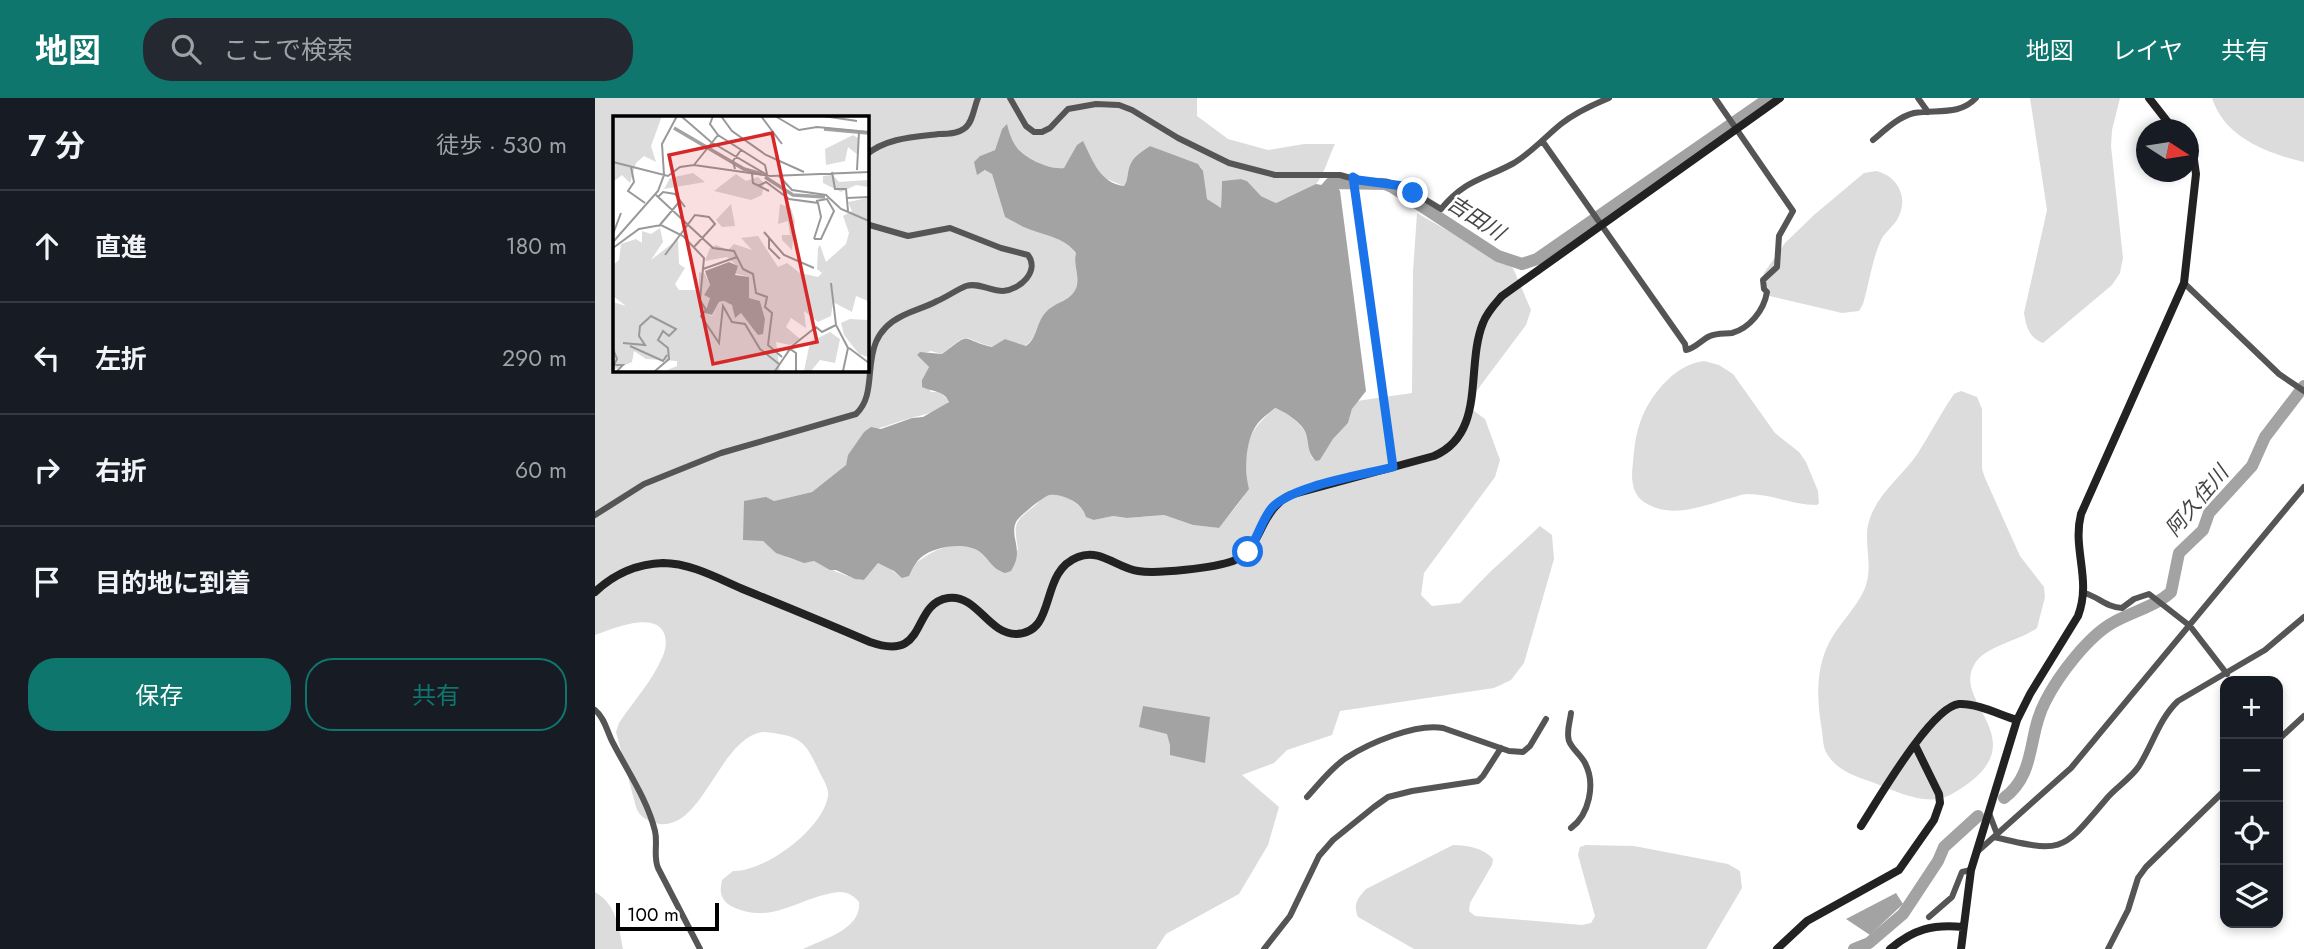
<!DOCTYPE html>
<html lang="ja">
<meta charset="utf-8">
<style>
:root{--surface:#171b24;--page:#242831;--text:#f1f3f6;--muted:#9ea1a6;--line:#363941;--accent:#0f766e}
body{margin:0;font-family:Jost,"Noto Sans JP",sans-serif;background:var(--page);color:var(--text)}
.controls{position:absolute;right:21px;bottom:21px;display:grid;overflow:hidden;border-radius:14px;box-shadow:0 4px 10px #0003}
.controls button{width:63px;height:63px;display:grid;place-items:center;padding:0;border:0;border-bottom:2px solid var(--line);background:var(--surface);color:var(--text);font:35px sans-serif}
.compass{position:absolute;left:1541px;top:21px;width:63px;height:63px;border-radius:50%;background:var(--surface);box-shadow:0 4px 10px #0003;rotate:102deg}
.scale{position:absolute;left:21px;bottom:18px;width:103px;box-sizing:border-box;padding-left:7px;border:4px solid #000;border-top:0;font-size:19px;line-height:24px;white-space:nowrap;color:#000;-webkit-text-stroke:5px #fff;paint-order:stroke}
.stop{position:absolute;width:21px;height:21px;margin:-16px;border:5px solid #1a73e8;border-radius:50%;background:#fff}
.stop.end{background:#1a73e8;border-color:#fff;box-shadow:0 2px 7px #0008}
.list{margin:0;padding:0;list-style:none}
h2{display:flex;justify-content:space-between;align-items:center;height:91px;margin:0;padding:0 28px;font-size:30px}
h2 small{font-size:23px;font-weight:400;color:var(--muted)}
.list li{display:grid;grid-template-columns:46px 1fr auto;gap:21px;align-items:center;box-sizing:border-box;height:112px;padding:0 28px;border-top:2px solid var(--line)}
.list b{display:block;font-size:26px;white-space:nowrap}
.list em{font-size:23px;font-style:normal;color:var(--muted)}
.actions{display:flex;gap:14px;padding:21px 28px}
.actions a{flex:1;padding:16px 0;border:2px solid var(--accent);border-radius:28px;text-align:center;font-size:24px;color:var(--accent)}
.actions .main{background:var(--accent);color:#fff}
.icon{flex:none;width:38px;height:38px;fill:none;stroke:currentColor;stroke-width:2;stroke-linecap:round;stroke-linejoin:round}
.map{position:relative;flex:none;width:1709px;height:851px;overflow:hidden}
header{display:flex;align-items:center;gap:42px;box-sizing:border-box;height:98px;padding:0 35px;background:var(--accent);color:#fff}
header strong{font-size:33px}
nav{display:flex;gap:38px;margin-inline-start:auto;font-size:24px}
.search{width:490px;height:63px;background:var(--page);display:flex;align-items:center;gap:18px;box-sizing:border-box;padding:0 24px;border-radius:28px;color:var(--muted);font-size:26px}
main{display:flex}
aside{flex:1;background:var(--surface)}
.map>svg:first-child{display:block}
.green{fill:#dcdcdc;fill-rule:evenodd}
.water{fill:#a3a3a3}
.lines{fill:none;stroke-linecap:round;stroke-linejoin:round}
.river{stroke:#a3a3a3;stroke-width:12}
.street{stroke:#555;stroke-width:6}
.secondary{stroke:#222;stroke-width:8}
.route{stroke:#1a73e8;stroke-width:9}
.labels{text-anchor:middle;dominant-baseline:central;stroke-width:5;stroke-linejoin:round;paint-order:stroke}
.water-label{font-size:21px;font-style:italic;fill:#444;stroke:#fff}
.inset-river{fill:none;stroke:#a3a3a3;stroke-width:3.5}
.inset-road{fill:none;stroke:#999;stroke-width:2}
.view{fill:#d62828;fill-opacity:0.15;stroke:#d62828;stroke-width:3.5}
.inset-edge{fill:none;stroke:#000;stroke-width:3.5}
</style>
<header>
<strong>地図</strong>
<div class="search"><svg class="icon" aria-label="search" viewBox="0 0 24 24"><circle cx="10" cy="10" r="6"/><path d="M15 15l6 6"/></svg>ここで検索</div>
<nav><a>地図</a><a>レイヤ</a><a>共有</a></nav>
</header>
<main>
<aside>
<h2>7 分<small>徒歩 · 530 m</small></h2>
<ul class="list">
<li><svg class="icon" aria-label="ahead" viewBox="0 0 24 24"><path d="M12 20V5M6 11l6-6 6 6"/></svg><div><b>直進</b></div><em>180 m</em></li>
<li><svg class="icon" aria-label="left" viewBox="0 0 24 24"><path d="M17 20v-9H6M10 6l-5 5 5 5"/></svg><div><b>左折</b></div><em>290 m</em></li>
<li><svg class="icon" aria-label="right" viewBox="0 0 24 24"><path d="M7 20v-9h11M14 6l5 5-5 5"/></svg><div><b>右折</b></div><em>60 m</em></li>
<li><svg class="icon" aria-label="arrive" viewBox="0 0 24 24"><path d="M6 21V4h12l-3 4 3 4H6"/></svg><div><b>目的地に到着</b></div></li>
</ul>
<div class="actions"><a class="main">保存</a><a>共有</a></div>
</aside>
<div class="map">
<svg width="1709" height="851" viewBox="0 0 1709 851">
<rect width="100%" height="100%" fill="#fff"/>
<!-- green -->
<path class="green" d="M0 0H602V18L633 41 673 52 709 46H740C734 58 729 77 721 86 714 95 691 99 681 105L666 98 652 83 646 81 627 83 626 110 621 109 612 101 606 69 555 48C546 54 537 59 534 70 532 77 533 82 529 88L507 79 501 69 474 62 469 70C454 72 430 61 421 49 416 43 415 34 412 27L407 31 400 52 385 58 382 76 391 72 397 76 410 119C418 123 427 129 436 132 452 138 470 140 481 155 478 166 484 175 482 187 478 204 460 204 450 215 441 225 442 241 430 248L410 241 398 249C365 241 378 231 347 256L336 253 322 257 334 269 327 282 336 294H345L354 303C342 316 328 316 313 321 298 325 285 331 269 334L254 357 251 367 217 394 179 403 168 443C182 454 198 467 219 463 230 469 256 481 269 482L283 465 292 468 303 477C326 463 352 436 382 452 391 457 397 469 406 474L423 451C419 426 418 425 438 409 443 406 445 400 451 398 470 390 487 411 499 422L518 418 532 420 569 417 598 427 624 430C629 422 648 402 650 395 654 384 651 373 651 362 651 337 663 325 680 310 691 315 708 325 711 337 713 345 714 352 717 360L725 362 738 341 753 325 757 311 762 303 817 295 818 174 822 115 918 170 936 212 931 227 871 307 890 321 905 362 900 379 829 475 826 497 837 508 865 505 895 474 945 428 957 437 959 461 929 565 916 582 899 590 745 613 737 637 692 652 679 665 647 677 684 709 673 747 644 796 571 836 561 851H208C228 841 267 831 264 804 259 798 253 794 245 794 207 797 178 828 138 809 126 803 124 795 127 782L138 773C170 774 228 731 233 698 234 689 227 680 224 673 213 651 210 640 184 636 179 635 173 634 168 634 123 640 107 738 60 725 51 722 44 718 41 709L21 634 24 625C38 604 57 583 67 560 70 554 72 545 70 538 63 511 17 531 0 537ZM19 19H271V271H19Z
M1435 0H1525L1517 32 1516 48 1528 160 1525 175 1517 187 1448 245C1434 240 1431 228 1429 215L1452 112Z
M1617 0H1709V64C1672 55 1630 40 1617 0Z
M1281 73C1303 78 1314 100 1303 120 1299 128 1290 134 1286 142 1277 162 1274 186 1268 206L1264 213 1247 215 1170 197 1167 186 1169 175 1190 145 1219 117 1269 75Z
M1109 263 1124 267 1138 276 1180 335 1204 354 1211 364 1223 393 1224 405 1222 407C1198 407 1176 396 1153 396 1146 396 1138 400 1132 401 1106 409 1074 421 1049 404 1036 396 1036 378 1038 365 1039 353 1040 340 1044 328 1052 300 1079 266 1109 263Z
M1366 293 1382 299 1387 311V371L1390 380 1425 458 1449 489 1450 499 1442 530C1425 543 1389 548 1379 567 1356 607 1449 645 1355 697 1331 710 1297 691 1274 683 1258 678 1239 670 1231 654 1228 648 1228 640 1227 633 1222 604 1220 572 1234 545 1244 525 1264 508 1271 487 1278 466 1268 443 1274 423 1283 394 1307 379 1323 355 1335 336 1346 315 1359 296Z
M858 747C872 747 889 750 898 761L897 767 875 805 874 813 880 818 987 827 996 825 1000 818 983 757 985 749 991 747 1039 748 1133 766 1145 773 1147 790 1111 851H819L763 819C758 806 762 801 771 791Z
M0 794C21 806 24 829 28 851H0Z"/>
<!-- water -->
<path class="water" d="M412 26C414 33 416 41 420 47 428 60 454 72 469 70L482 47 488 43C498 63 505 85 529 88 533 82 532 77 534 70 537 59 546 54 555 48L603 66 608 73 612 101 626 110 627 83 646 81 652 83 666 98 681 105 721 86 743 90 745 93 771 293 757 311 753 325 738 341 725 362 721 363C712 355 714 346 711 336 708 325 690 314 680 310 674 315 667 320 663 325 650 341 649 372 654 391L624 430 598 427 569 417 532 420 518 418 499 422 491 419C488 409 481 404 472 400 467 398 460 396 455 397 450 397 423 419 421 424 414 440 430 451 416 473L410 475C398 472 394 461 385 454 372 444 344 448 331 456 322 461 318 469 314 478L307 480 299 473 283 465 269 482 260 481 241 472H235L219 463 209 465 181 455 168 443 148 442 149 403 171 399 179 403 217 394 251 367 253 357 269 334 276 329 286 331 317 320 328 319 354 304C349 292 337 294 327 289V282L334 269 322 257 325 254 347 256C379 232 363 241 397 249L410 241 431 248C442 241 441 225 450 215 460 203 478 204 482 187 484 175 478 166 481 155 470 140 452 138 436 132 427 129 418 123 410 119L397 76 390 72 382 77 379 64 385 58 400 52 407 31Z
M548 608 615 619 610 665 575 657V647L572 636 544 629Z
M1301 795 1308 806 1275 837 1251 821Z"/>
<g class="lines">
<!-- river -->
<path class="river" d="M724 99 736 85 790 86 797 89 903 158 927 166 942 161 1174 0
M1409 700C1442 675 1432 638 1450 604 1463 578 1493 538 1519 524 1537 514 1561 508 1576 494L1584 455 1608 432 1614 415 1657 368 1670 339 1709 288
M1259 851 1274 845 1308 816 1343 763 1349 749 1383 718"/>
<!-- street -->
<path class="street" d="M415 0 431 28 439 34H447L455 30 473 11 501 6 524 7 537 12 583 40 634 65 680 77H745L763 82 792 84 808 88 846 111C871 81 888 82 919 65 937 54 950 39 966 26 980 15 997 7 1014 0
M1323 0 1333 14
M1278 42C1290 32 1303 19 1319 15 1342 11 1364 18 1381 0
M948 44 1090 246 1091 252C1101 250 1106 242 1115 238 1122 235 1130 236 1137 235 1155 230 1169 212 1172 194L1169 191 1168 182 1182 169 1184 138 1198 113 1120 0
M271 57C291 40 318 39 344 36 352 36 363 36 370 30 378 24 379 9 383 0
M758 79 798 369
M1589 185 1684 276 1709 293
M0 417 49 386 126 355 261 316C288 291 258 242 307 218 319 212 331 209 342 203 352 199 361 192 371 188 383 184 395 193 408 193 425 192 445 173 433 157L406 150 355 130 313 138 271 126
M1490 495C1505 500 1511 509 1527 510L1539 501 1554 496 1595 528 1632 576
M0 612C10 620 12 634 18 645 33 674 52 701 60 733 63 746 58 757 63 770L105 851
M1683 642 1709 618
M712 699C724 686 736 670 751 660 774 645 821 625 848 630L914 653 928 654 935 648 951 621
M1394 715 1402 736
M976 730C994 717 1001 686 990 665 986 657 977 651 974 643 971 634 975 624 976 615
M1399 739C1470 756 1467 753 1513 699 1523 688 1536 680 1544 668 1558 646 1564 621 1583 603L1670 552 1709 519
M1382 754 1476 670 1709 389
M1334 819 1357 799 1367 774 1376 772
M669 851 695 818 724 758 738 742 779 709 793 699 817 693 883 683 888 678 906 650
M1513 851 1533 812 1543 780 1551 769 1630 692"/>
<!-- secondary -->
<path class="secondary" d="M1554 0 1579 32
M0 494C19 476 41 466 68 465 96 465 124 481 150 492 192 509 233 526 275 544 334 565 315 506 353 500 382 496 393 536 421 536 463 535 443 474 483 459 505 450 522 470 543 473 562 476 619 470 638 463 668 452 662 415 695 397L839 358C892 335 870 269 888 225 892 214 900 206 907 198L1185 0
M1266 728C1283 702 1336 609 1364 606 1382 605 1405 617 1422 622
M1182 851 1212 823 1304 772 1339 722 1345 705 1344 696 1320 647
M1295 851C1319 831 1338 826 1368 829
M1366 851 1376 772 1422 622 1435 596 1483 518C1497 481 1477 452 1486 416L1589 185 1601 76 1599 62 1594 49"/>
</g>
<g class="lines">
<!-- route -->
<path class="route" d="M653 454C662 441 666 424 676 411 694 388 768 377 798 369L758 79 763 82 808 88 818 95"/>
</g>
<g class="labels">
<!-- water labels -->
<g class="water-label">
<text transform="translate(881 120) rotate(33)">吉田川</text>
<text transform="translate(1602 403) rotate(-50)">阿久住川</text>
</g>
</g>
<!-- overview -->
<g transform="translate(18 18)">
<rect width="256" height="256" fill="#fff"/>
<path d="M0 0H49L38 30 43 46 31 40 23 47 17 67 9 59 0 66ZM240 19 245 22V39L235 31 232 45 213 49 212 33ZM80 57 92 66 51 73 57 62ZM123 58 133 65 145 61 151 67 149 79 138 84 101 75ZM220 59 226 66 255 64V71L243 69 228 76 210 67V60ZM255 82V185L243 180 239 196 220 186 218 200 205 206 191 195 193 212 178 202 173 211 187 223 177 229 163 226 167 255H52L64 250V245L33 243 21 235 19 246 0 254V186L13 190 0 180V149L6 144 8 128 23 123 29 127V115L38 118 47 112 50 126 38 144 65 123 66 148 72 152 62 168 66 174H86V156L92 158 97 169 91 179 97 181 93 197 99 200 106 186 112 185 119 189 123 201 128 197 149 216 152 203 147 185 136 182V161L120 157 125 151 114 141 92 145 97 132 103 129 115 134 121 128 139 134 128 122 145 120 165 151 174 147 187 157 205 161 209 157 204 153 205 132 207 129 213 146 233 128 236 117 230 100 239 95 235 86ZM118 88 122 110 109 111 103 104ZM167 88 178 92 182 105 179 134 169 124V119H177L175 105 165 108ZM237 203 255 204V241L246 238 231 219 228 207ZM217 216 227 223 222 247 207 244 198 255H191L197 226Z" fill="#dcdcdc"/>
<path d="M116 146 125 150 122 159 136 161V182L147 185 152 203 150 218 145 219 128 197 122 202 119 189 111 185 106 186 99 199 92 197 97 182 91 179 97 169 92 155Z" fill="#a3a3a3"/>
<path class="inset-river" d="M61 12 131 53 149 58M211 13 255 17M152 61 180 79 212 81"/>
<path class="inset-road" d="M68 0 98 26 156 60M100 0 97 8 105 19 152 49 154 58M108 0 119 15 153 39 191 56M148 0 169 28M162 0 186 14 204 11 256 16M210 0 244 5M0 46 55 60 67 51 81 49 158 60 256 56M81 49 105 19M18 51 21 66 15 75 32 87M122 53 120 45 128 34M244 54 246 16M219 56 222 73H233L235 95M139 58 140 67 156 75M166 60 179 74 213 79 228 93 256 105M145 70 153 66 176 83 205 87 208 101 201 123M43 79 100 132 121 135 130 153 140 158 143 177 154 181 152 191 159 197 155 229 169 241M45 81 50 76 62 78 72 91M234 82 256 81M46 110 67 85M151 116 171 139 201 152M0 118 8 97M156 121V132L167 143M201 123H208L221 95 214 83 203 85M0 126 45 75 51 59 49 28 64 0M0 132 26 113 48 109 70 120 91 142 87 184 93 194 88 200 106 227 110 190 119 206 132 208 147 233 166 248M52 139 82 99 96 101 102 108 81 131M90 153 124 141M218 167 223 209 235 232 230 255M10 227 32 229 26 220 27 210 38 200 63 213 56 220 50 215 45 224 55 232 56 243 42 255M17 230 50 245 54 239M236 232 256 247M0 233 4 243 1 249H10L4 255M174 234 203 211 209 216 223 209M162 255 177 233 183 237V255"/>
<path class="view" d="M159 17 204 226 100 248 56 39Z"/>
<rect width="256" height="256" class="inset-edge"/>
</g>
</svg>
<div class="controls">
<button>+</button>
<button>−</button>
<button><svg class="icon" aria-label="locate" viewBox="0 0 24 24"><circle cx="12" cy="12" r="6"/><path d="M12 2v4M12 18v4M2 12h4M18 12h4"/></svg></button>
<button><svg class="icon" aria-label="layers" viewBox="0 0 24 24"><path d="M12 4l9 5-9 5-9-5zM3 14l9 5 9-5"/></svg></button>
</div>
<svg class="compass" viewBox="-18 -18 36 36"><path d="M0-13l5 13h-10z" fill="#e53935"/><path d="M0 13l5-13h-10z" fill="#9ea1a6"/></svg>
<div class="scale">100 m</div>
<div class="stop" style="left:653px;top:454px"></div>
<div class="stop end" style="left:818px;top:95px"></div>
</div>
</main>
